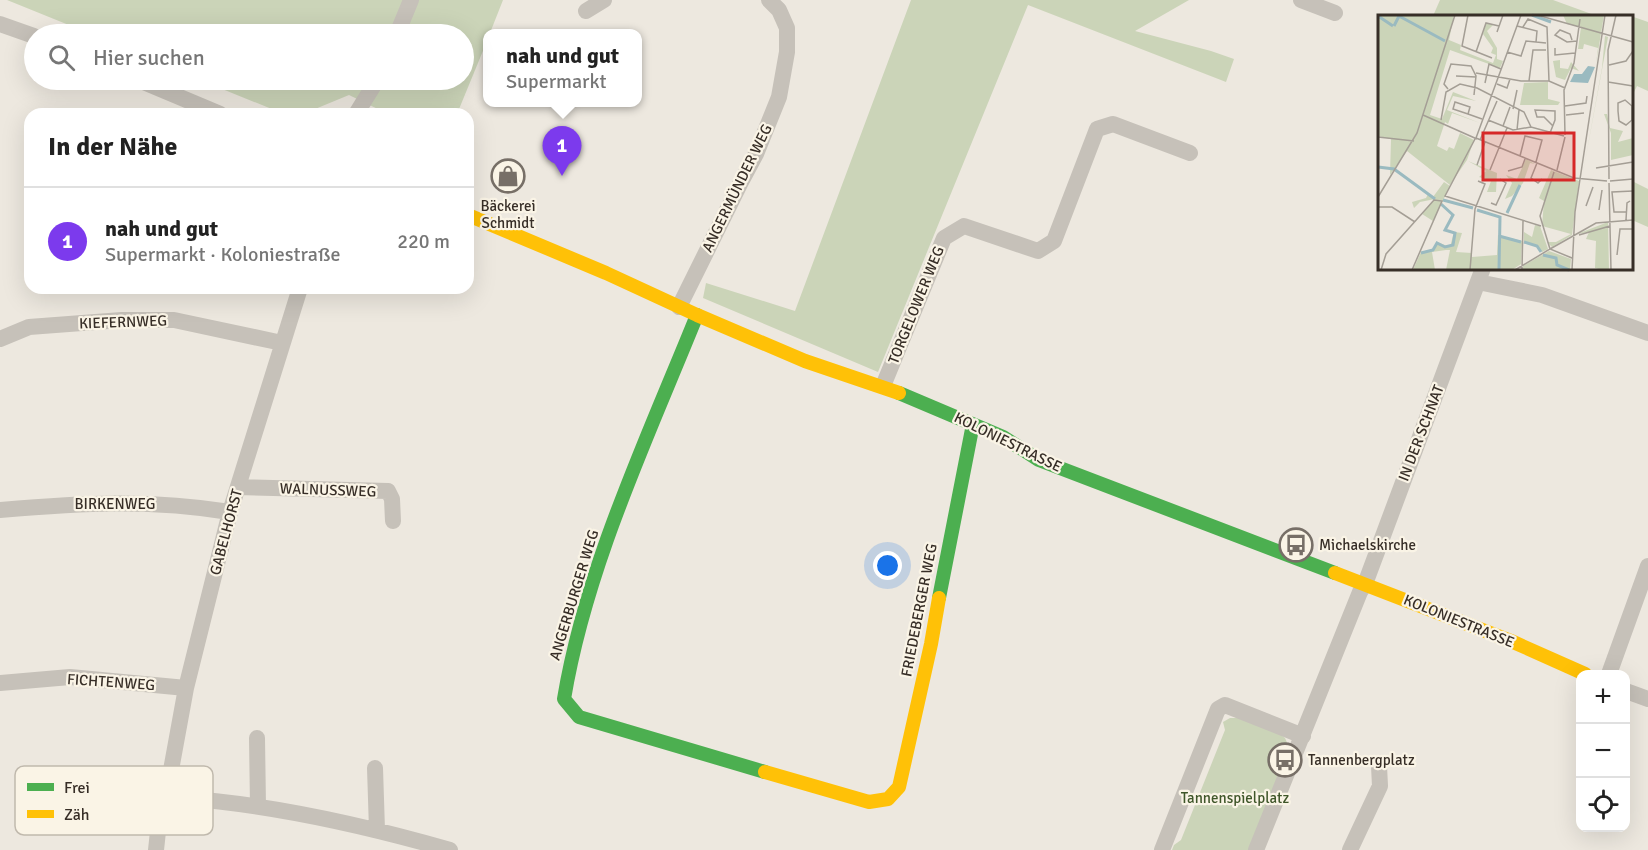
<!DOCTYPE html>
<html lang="de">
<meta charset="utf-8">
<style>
:root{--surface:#fff;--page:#f2f2f2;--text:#222;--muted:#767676;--line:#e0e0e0;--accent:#7c3aed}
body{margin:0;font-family:Signika,sans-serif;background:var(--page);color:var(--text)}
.controls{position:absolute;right:18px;bottom:18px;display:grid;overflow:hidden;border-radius:12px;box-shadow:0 6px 24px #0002}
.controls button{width:54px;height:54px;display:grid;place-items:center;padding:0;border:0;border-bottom:2px solid var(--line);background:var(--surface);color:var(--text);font:30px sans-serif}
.you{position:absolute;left:888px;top:566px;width:21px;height:21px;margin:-15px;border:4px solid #fff;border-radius:50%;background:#1a73e8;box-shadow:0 0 0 9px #1a73e833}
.badge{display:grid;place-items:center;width:39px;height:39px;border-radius:50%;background:var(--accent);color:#fff;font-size:20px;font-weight:700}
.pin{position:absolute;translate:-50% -50px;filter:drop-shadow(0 2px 3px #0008)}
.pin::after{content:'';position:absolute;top:32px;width:21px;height:18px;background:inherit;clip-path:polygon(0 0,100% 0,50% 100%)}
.popup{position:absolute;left:483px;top:29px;width:159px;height:78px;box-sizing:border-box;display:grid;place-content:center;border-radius:12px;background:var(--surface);filter:drop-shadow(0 2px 4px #0005);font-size:20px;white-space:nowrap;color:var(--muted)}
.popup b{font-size:22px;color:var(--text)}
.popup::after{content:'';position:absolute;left:50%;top:100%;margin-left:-12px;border:12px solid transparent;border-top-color:var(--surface)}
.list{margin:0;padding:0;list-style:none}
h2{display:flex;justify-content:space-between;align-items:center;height:78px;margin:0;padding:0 24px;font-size:26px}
h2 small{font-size:20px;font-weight:400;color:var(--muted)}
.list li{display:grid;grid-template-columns:39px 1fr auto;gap:18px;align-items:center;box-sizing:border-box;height:108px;padding:0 24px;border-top:2px solid var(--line)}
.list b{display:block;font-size:22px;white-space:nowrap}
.list p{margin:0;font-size:20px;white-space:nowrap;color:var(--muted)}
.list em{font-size:20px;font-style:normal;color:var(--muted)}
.icon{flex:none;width:33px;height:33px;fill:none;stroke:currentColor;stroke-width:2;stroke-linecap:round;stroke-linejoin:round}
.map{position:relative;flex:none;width:1648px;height:850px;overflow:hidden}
.search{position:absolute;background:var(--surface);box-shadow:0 6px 24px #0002;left:24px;top:24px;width:450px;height:66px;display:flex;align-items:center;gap:15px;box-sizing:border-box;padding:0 21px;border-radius:33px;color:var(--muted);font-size:22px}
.panel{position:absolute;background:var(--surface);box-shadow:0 6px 24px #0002;left:24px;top:108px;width:450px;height:186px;border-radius:18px}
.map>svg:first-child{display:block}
.green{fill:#cbd4b8}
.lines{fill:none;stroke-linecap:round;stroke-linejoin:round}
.street{stroke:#c6c1b9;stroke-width:16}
.fast{stroke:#4caf50;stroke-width:14}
.slow{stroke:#ffc107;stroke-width:14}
.labels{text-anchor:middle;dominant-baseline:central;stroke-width:4.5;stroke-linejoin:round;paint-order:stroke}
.street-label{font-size:15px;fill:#372e27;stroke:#faf4e6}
.poi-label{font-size:15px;fill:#372e27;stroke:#faf4e6;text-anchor:start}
.park-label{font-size:15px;fill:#3f5629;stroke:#faf4e6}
.inset-river{fill:none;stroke:#9abac0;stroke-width:3}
.inset-road{fill:none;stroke:#a49e95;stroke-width:1.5}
.view{fill:#d62828;fill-opacity:0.15;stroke:#d62828;stroke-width:3}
.inset-edge{fill:none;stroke:#372e27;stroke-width:3}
.key{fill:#faf4e6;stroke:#c0b9ad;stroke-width:1.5}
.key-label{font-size:16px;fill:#372e27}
</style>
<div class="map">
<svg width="1648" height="850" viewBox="0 0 1648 850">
<rect width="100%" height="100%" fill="#ede8df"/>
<!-- green -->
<path class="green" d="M7 0H503L490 33H487V41L457 114H388L349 95 303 114H284L200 80H464V34H91Z
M911 0H1189L1135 31 1211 51 1234 59 1226 82 1028 5 878 372 703 298 706 283 795 311Z
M1440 0H1553L1597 16H1433Z
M1628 15 1648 22V91L1637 86 1632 96V16H1628Z
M1632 181 1648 189V227L1632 220Z
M1230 718H1239L1281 735 1285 738 1289 747 1250 850H1172L1174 845 1181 840 1225 730 1223 722Z"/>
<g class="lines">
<!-- street -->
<path class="street" d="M1301 0 1335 13
M586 11 604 0
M0 24 34 36
M397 34 411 0
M139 80 220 114
M356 114 377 80
M1478 282 1542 295 1648 333
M679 307 741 182 756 154 779 97 787 52V28L779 10 769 0
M0 339 29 327 122 320H174L282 343
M883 386 944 238 964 226 1038 251 1054 241 1097 129 1113 124 1190 153
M238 487 388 491 392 499 393 521
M0 510C82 503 149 499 230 512
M1609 674 1648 566
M0 683 70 677 186 688
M1626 691 1648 699
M257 738 258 806
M375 768 377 830
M169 781 186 688 230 512 300 288
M155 795a14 14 0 1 1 28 0a14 14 0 1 1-28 0Z
M183 798C274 805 363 825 450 850
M156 850 159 822 164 808
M1162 850 1218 709 1225 705 1303 736
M1256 850 1360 592 1365 584 1483 268
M1350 850 1380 786 1379 766"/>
<!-- fast -->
<path class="fast" d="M697 315C647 439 586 567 564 699L579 717 765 772
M899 393 1003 437 1039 460 1335 573
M939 598 973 424"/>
<!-- slow -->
<path class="slow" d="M468 215 606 273 697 315 805 361 899 393
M1335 573 1511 641 1585 674
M765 772 869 802 888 799 899 787 931 644 939 598"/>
</g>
<!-- icons -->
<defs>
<g id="shop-ring" transform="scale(1.725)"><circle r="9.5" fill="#faf4e6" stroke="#776f67" stroke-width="1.5"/><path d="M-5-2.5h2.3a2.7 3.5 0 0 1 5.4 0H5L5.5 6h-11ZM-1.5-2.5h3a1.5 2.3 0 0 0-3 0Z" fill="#776f67"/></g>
<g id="bus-ring" transform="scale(1.725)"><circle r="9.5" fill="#faf4e6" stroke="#776f67" stroke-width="1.5"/><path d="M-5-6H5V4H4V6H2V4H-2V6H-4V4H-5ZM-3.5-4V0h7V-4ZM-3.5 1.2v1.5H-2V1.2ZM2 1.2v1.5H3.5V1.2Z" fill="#776f67"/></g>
</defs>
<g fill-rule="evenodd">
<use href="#shop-ring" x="508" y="176"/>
<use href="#bus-ring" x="1296" y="545"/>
<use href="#bus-ring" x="1285" y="760"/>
</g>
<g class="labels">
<!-- street labels -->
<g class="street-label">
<text transform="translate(737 188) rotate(-64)">ANGERMÜNDER WEG</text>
<text transform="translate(916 305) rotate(-68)">TORGELOWER WEG</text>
<text transform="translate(123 322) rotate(-2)">KIEFERNWEG</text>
<text transform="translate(1421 433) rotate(-69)">IN DER SCHNAT</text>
<text transform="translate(1008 442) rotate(26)">KOLONIESTRASSE</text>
<text transform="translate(328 490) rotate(2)">WALNUSSWEG</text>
<text x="115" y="504">BIRKENWEG</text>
<text transform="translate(226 532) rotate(-75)">GABELHORST</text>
<text transform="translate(574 595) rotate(-73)">ANGERBURGER WEG</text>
<text transform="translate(919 610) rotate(-79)">FRIEDEBERGER WEG</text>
<text transform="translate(1459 621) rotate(22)">KOLONIESTRASSE</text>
<text transform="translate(111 682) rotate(4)">FICHTENWEG</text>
</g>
<!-- poi labels -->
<g class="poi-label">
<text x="508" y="206" text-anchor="middle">Bäckerei<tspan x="508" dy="17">Schmidt</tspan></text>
<text x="1319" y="545">Michaelskirche</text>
<text x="1308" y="760">Tannenbergplatz</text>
</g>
<!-- park labels -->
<g class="park-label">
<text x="1235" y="798">Tannenspielplatz</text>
</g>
</g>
<!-- overview -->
<g transform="translate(1378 15)">
<rect width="255" height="255" fill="#ede8df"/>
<path d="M1 0H76L71 25 83 30 82 35 115 48 118 40 113 38 115 33 105 19 108 8 115 10 109 16 119 33V44L125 46 122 53 72 35 52 100 64 104 75 77 98 86 75 81 69 95 102 108 74 98 70 109 67 107 59 131 69 136 71 132 76 134 82 118 96 125 89 145 72 170 29 136 12 160 13 124 0 121ZM185 0H226L218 49 220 33 206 29 205 34H200L203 12 189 9ZM227 21 230 22 204 163 224 53ZM182 45V53L190 54 193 47 201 56 193 53 187 65 178 62 175 46ZM170 67V84L182 87 180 90H142L146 68ZM226 99H229L232 113 245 116 240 127 255 123V140L233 145V118ZM148 144 157 149 152 148 145 168 134 181 127 184 134 168 128 160 139 164ZM90 146 119 158 118 177H109L113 166 101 162 108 156ZM173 155 201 166 194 220 174 232 169 227H178L193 219 164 211 166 186 161 183ZM66 167 72 171 55 206 44 199 57 184 42 187 36 193 34 187 48 183 50 179 55 182ZM230 207 231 255H224L217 253 218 226 208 224 211 217 199 219ZM157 210 162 211 170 234 164 237 159 231 146 227V217L154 222ZM76 217 84 218 78 237 94 238V242L119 240 120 220 144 226 143 249 134 255H68L72 235H68L54 237 57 255H35L43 237 55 234 59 227 72 232ZM171 236 193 244 192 255H145V251Z" fill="#cbd4b8"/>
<path d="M210 51 217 52 210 68 192 67 196 59H204Z" fill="#9abac0"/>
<path class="inset-river" d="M154 0 173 7M0 1 15 11M16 11 21 1 67 26M0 152 16 154 57 184M65 185 95 193M99 195 122 202 121 255M129 198 142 170M121 221 143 227M146 227 159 231 163 237M43 238 55 235 59 228 67 232 75 230 77 218 67 215 75 200 63 189M165 240 178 243 179 250 191 255"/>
<path class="inset-road" d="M90 0 84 31 114 43M159 0 255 27M139 11 159 16 158 27M145 12 150 4 169 12 171 66M119 17 125 0M194 25 192 19 182 15 177 20 189 27 199 26M177 33V40L197 38M98 37 108 8 121 11M129 37 143 41 148 26 168 28M231 50 248 46 255 36M98 58 143 66H171L187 73M78 61 98 62M151 66 155 35H168M230 67 255 71M107 68 111 49 123 54M119 69 129 73 132 64M70 74 66 69 73 49 93 51 98 61 96 80M247 85 254 91V105L248 110 241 106 240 96V88ZM187 91 208 88 209 81M135 94 139 75M90 99 92 92 77 87 75 94 90 99 104 104M45 100 99 124M188 100 206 98M63 105 68 77 82 69 99 73 146 97 153 112M110 105 135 115 153 112 186 121M125 111 132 92M139 115 141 95M172 118 177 105V96L157 95 159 102H166L175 111M187 120 186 75 196 48 202 4M0 122 36 126M98 123 196 163 229 166M98 123 143 0M97 124 67 181 163 211M102 125 119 86M142 141 147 121 164 125 158 147M159 148 153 163 160 168 164 164M99 150 107 127M218 153 255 147M112 155 129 113M179 155 187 122M130 156 144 152 147 144M231 164 230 35 238 0M232 166 255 164M231 168 233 255M0 182 39 118 77 0M113 188 118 190 128 168 122 164M208 191 215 172M0 192H14L37 207M221 195 224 175M248 197H236L234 177 255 176M248 205 249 188 252 186M201 220 232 211M239 240 242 214H255M194 243 172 234 218 208 255 205M3 255 8 239 56 185 64 186 34 255M92 255 97 194 107 169 100 166M137 255 172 234 162 201 176 157M144 255 145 206M194 255 197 197 227 0"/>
<path class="view" d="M105 118H196V165H105Z"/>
<rect width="255" height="255" class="inset-edge"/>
</g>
<!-- legend -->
<rect x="15" y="766" width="198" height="69" rx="9" class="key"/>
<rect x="27" y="783" width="27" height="8" fill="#4caf50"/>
<rect x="27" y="810" width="27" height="8" fill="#ffc107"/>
<g class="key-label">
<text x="64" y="793">Frei</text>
<text x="64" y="820">Zäh</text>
</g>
</svg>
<div class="controls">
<button>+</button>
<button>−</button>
<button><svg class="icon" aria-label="locate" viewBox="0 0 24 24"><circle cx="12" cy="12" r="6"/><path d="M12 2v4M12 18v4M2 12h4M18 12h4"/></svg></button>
</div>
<div class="you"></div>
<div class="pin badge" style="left:562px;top:176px">1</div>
<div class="popup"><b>nah und gut</b>Supermarkt</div>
<div class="search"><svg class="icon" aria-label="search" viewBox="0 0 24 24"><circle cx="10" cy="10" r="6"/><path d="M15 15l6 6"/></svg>Hier suchen</div>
<section class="panel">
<h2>In der Nähe<small></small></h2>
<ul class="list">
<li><span class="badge">1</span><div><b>nah und gut</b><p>Supermarkt · Koloniestraße</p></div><em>220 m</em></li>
</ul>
</section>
</div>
